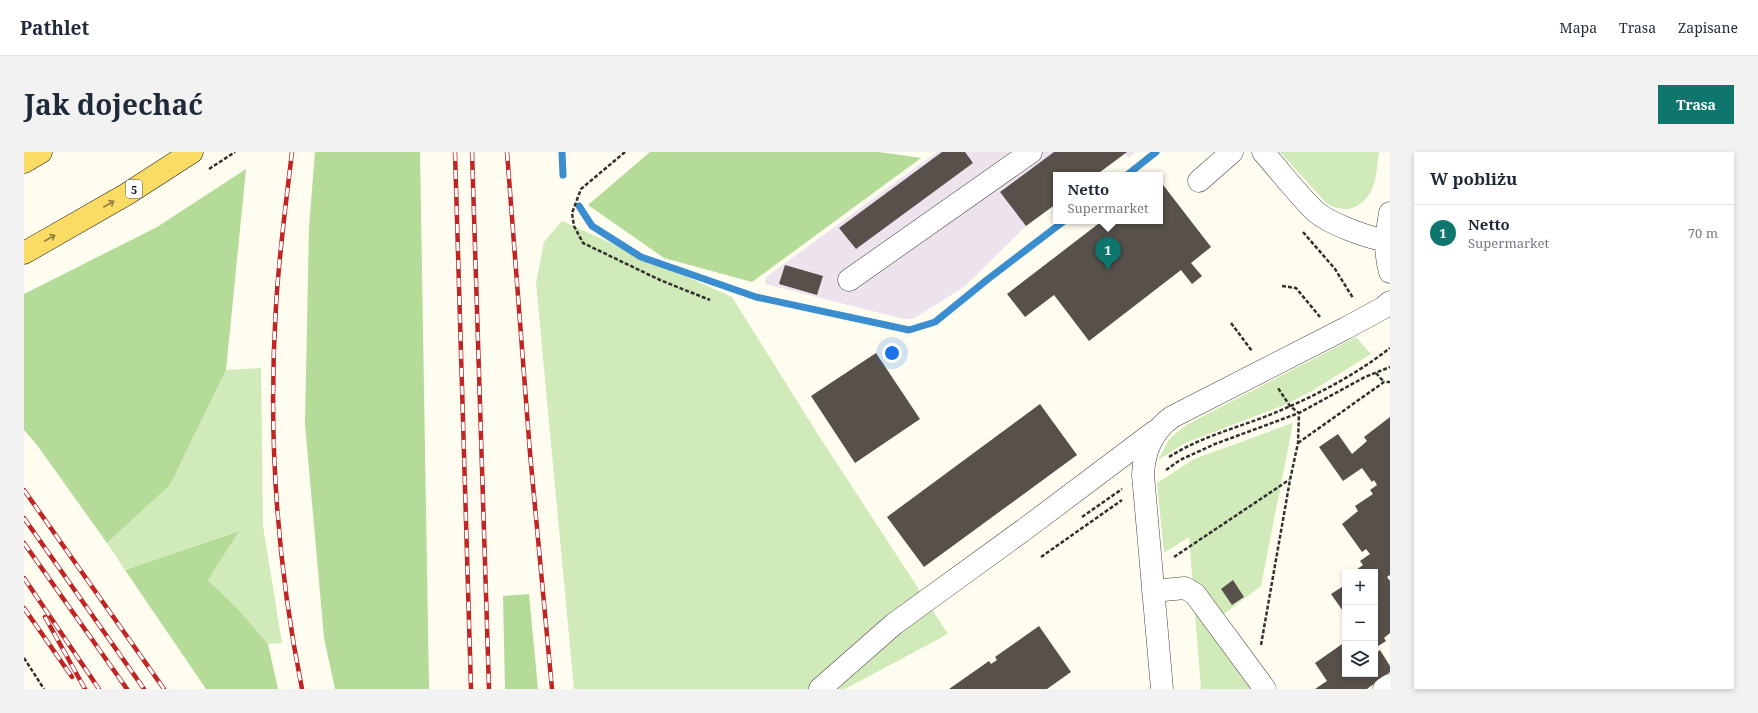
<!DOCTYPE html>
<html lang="pl">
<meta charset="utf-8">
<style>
:root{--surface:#fff;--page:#f2f2f3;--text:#1f2937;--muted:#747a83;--line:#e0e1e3;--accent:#0f766e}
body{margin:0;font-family:"Noto Serif",serif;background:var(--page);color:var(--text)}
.controls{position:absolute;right:12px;bottom:12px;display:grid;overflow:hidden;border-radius:0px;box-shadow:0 2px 6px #0003}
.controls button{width:36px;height:36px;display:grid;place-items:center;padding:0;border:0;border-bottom:1px solid var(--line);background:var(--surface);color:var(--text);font:20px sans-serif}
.you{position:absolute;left:868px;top:201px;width:14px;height:14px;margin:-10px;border:3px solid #fff;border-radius:50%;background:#1a73e8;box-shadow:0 0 0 6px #1a73e833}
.badge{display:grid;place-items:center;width:26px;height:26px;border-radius:50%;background:var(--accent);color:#fff;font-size:13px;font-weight:700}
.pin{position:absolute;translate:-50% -33px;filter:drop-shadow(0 1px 2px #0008)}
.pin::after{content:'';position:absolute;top:21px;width:14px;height:12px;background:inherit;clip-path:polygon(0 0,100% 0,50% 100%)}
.popup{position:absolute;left:1029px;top:20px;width:110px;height:52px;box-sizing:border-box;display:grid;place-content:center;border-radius:0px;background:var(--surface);filter:drop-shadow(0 1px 3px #0005);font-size:13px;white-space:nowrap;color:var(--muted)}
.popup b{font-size:15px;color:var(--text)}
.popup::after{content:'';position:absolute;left:50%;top:100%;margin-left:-8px;border:8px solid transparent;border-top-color:var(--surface)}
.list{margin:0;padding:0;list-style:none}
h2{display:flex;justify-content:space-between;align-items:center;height:52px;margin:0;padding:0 16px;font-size:17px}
h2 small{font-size:13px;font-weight:400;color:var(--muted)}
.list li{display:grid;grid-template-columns:26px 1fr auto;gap:12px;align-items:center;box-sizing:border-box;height:56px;padding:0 16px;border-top:1px solid var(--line)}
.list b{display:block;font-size:15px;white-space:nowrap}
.list p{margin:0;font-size:13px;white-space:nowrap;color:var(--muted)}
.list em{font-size:13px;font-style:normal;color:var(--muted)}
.icon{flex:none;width:22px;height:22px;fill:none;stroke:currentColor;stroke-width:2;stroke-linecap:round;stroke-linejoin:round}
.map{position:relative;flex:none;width:1366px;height:537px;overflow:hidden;border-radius:0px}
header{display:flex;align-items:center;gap:24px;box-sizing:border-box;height:56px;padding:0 20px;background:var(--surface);border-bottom:1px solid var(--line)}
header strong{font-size:19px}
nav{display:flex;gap:22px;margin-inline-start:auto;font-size:14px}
.intro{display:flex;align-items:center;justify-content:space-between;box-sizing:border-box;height:96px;padding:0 24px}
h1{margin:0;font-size:28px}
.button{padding:10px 18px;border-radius:0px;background:var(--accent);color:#fff;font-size:14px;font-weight:700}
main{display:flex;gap:24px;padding:0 24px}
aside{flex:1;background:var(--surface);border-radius:0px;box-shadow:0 2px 6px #0003}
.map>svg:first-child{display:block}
.industrial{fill:#ece3ed}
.green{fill:#d1eab9}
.forest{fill:#b4db98}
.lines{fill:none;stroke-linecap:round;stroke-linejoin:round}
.stream{stroke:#3a8ecf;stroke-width:7}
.building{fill:#57504b}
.minor-casing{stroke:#424242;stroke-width:23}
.major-casing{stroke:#202020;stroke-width:23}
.path{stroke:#313131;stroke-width:2.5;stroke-dasharray:4 2;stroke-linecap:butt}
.minor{stroke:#fff;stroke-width:22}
.major{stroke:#fadc65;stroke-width:22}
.rail-casing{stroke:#c12425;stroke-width:4.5}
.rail{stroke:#fff;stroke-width:3;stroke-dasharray:9;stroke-linecap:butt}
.oneway{stroke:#90803e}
.labels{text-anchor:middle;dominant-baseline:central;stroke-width:4;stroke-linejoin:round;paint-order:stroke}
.shield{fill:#fff;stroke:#575757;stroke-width:1}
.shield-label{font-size:11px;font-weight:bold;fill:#0f0f0f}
</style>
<header>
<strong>Pathlet</strong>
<nav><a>Mapa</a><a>Trasa</a><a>Zapisane</a></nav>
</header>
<div class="intro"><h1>Jak dojechać</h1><a class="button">Trasa</a></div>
<main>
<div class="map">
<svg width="1366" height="537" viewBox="0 0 1366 537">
<rect width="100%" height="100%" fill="#fffdf0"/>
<!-- industrial -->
<path class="industrial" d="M913 0H1112L1104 6 1101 2 1072 23H1032V52L1002 74 940 135 889 167H880L741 132 742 125Z"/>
<!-- green -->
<path class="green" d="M1256 0H1355C1353 11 1353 27 1348 37 1338 58 1320 62 1302 51Z
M538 69 708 145 795 284 924 482 821 537H550L512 131 520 90Z
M1332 185 1347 202 1288 239 1258 254 1161 291 1134 308 1146 286 1164 272Z
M237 216 239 374 258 491 244 492 214 457 184 428 214 379 101 418 83 391 146 333 202 218Z
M1269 271 1237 434 1183 475 1227 537H1177L1165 385 1140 401 1133 331 1170 307Z"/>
<!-- forest -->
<path class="forest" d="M291 0H396L405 537H311L300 486 281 272 285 75Z
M626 0H855L897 6 728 130 640 106 564 53Z
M222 17 202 218 146 333 83 391 13 293 0 278V142L133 75Z
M215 379 184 428 214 457 244 492 254 537H182L101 418Z
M505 442 514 537H481L479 444Z"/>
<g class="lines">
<!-- stream -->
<path class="stream" d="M538 0 539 23
M1103 23 1132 0
M555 54 568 74 617 105 732 145 885 178 911 170 964 127 1040 69"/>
</g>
<!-- building -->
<path class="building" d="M918 0H941L949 11 832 97 815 76Z
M1030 0H1103L1072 23H1032V52L1002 74 976 40Z
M1136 29 1187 95 1167 111 1178 124 1168 132 1157 118 1065 189 1030 143 1001 165 983 142 1078 69H1136Z
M761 113 799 124 793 143 755 132Z
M852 201 896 267 831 311 787 244Z
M1016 252 1053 303 900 415 863 365Z
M1366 265V423L1363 425 1366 429V481L1360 486 1362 489 1351 496V420H1329L1339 413 1336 409 1346 402 1342 397 1338 400 1318 372 1334 359 1331 354 1349 342 1346 338 1353 333 1350 328 1348 330 1338 316 1319 329 1295 295 1314 282 1328 302 1343 289 1340 285Z
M1209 428 1220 445 1208 453 1197 437Z
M1321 433V462L1307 442Z
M1015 474 1047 520 1023 537H925L965 509 967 512 973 508 971 505Z
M1321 490V522H1351V502L1356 498 1366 514V520L1343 537H1291L1303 529 1291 511Z"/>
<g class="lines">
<!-- minor casing -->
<g class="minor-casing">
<path id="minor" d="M1239 0C1257 20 1273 42 1292 60 1305 71 1349 89 1366 88
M1175 29 1208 0
M1366 61C1362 84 1360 98 1366 120
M825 128 1007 0
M1129 439 1161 436 1171 442 1241 537
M796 537 870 472 1001 377 1130 280
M1138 537 1119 323C1120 299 1128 279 1148 265L1322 176 1359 156 1366 150
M1360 537 1366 533"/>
</g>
<!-- major casing -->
<g class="major-casing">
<path id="major" d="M0 10 17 0
M0 101 103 42 168 0"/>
</g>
<!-- path -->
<path class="path" d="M601 0 557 37 548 61 550 74 559 91 636 128 686 148
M185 17 211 0
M1279 80 1311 117 1329 146
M1258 134 1272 136 1296 165
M1207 171 1228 199
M1352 221 1360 230
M1274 291 1360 230H1366
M1145 305C1179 283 1218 275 1255 259 1293 243 1333 222 1366 196
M1142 318 1156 308 1191 292 1275 261 1341 225 1366 215
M1058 365 1098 337
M1017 405 1098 348
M1150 405 1265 328
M1237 493 1266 328 1274 291 1275 261 1266 254 1254 236
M0 506 20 537"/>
<!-- minor -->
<use href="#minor" class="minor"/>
<!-- major -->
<use href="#major" class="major"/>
<!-- rail casing -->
<g class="rail-casing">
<path id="rail" d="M268 0C262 51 255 102 252 154 244 281 253 412 278 537
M431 0 447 537
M448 0 465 537
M483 0 506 301 528 537
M0 338 140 537
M0 366 120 537
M0 391 103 537
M0 426 75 537
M0 456 48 525
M21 465 61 537"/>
</g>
<!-- rail -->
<use href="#rail" class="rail"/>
</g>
<!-- one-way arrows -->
<defs><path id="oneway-shaft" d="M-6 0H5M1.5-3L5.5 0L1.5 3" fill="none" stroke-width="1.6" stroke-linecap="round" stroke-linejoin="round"/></defs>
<g class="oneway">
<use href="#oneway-shaft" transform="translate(85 52) rotate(-30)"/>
<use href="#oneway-shaft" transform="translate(26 86) rotate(-30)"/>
</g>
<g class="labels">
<!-- shield labels -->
<rect class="shield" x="102" y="28" width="16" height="18" rx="3"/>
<g class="shield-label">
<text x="110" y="37">5</text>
</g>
</g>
</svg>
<div class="controls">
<button>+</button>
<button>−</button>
<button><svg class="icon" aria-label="layers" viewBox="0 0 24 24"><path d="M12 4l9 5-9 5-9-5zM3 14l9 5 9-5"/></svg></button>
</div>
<div class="you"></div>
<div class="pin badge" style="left:1084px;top:118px">1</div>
<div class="popup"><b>Netto</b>Supermarket</div>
</div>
<aside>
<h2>W pobliżu<small></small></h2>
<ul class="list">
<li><span class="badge">1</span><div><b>Netto</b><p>Supermarket</p></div><em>70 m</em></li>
</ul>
</aside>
</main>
